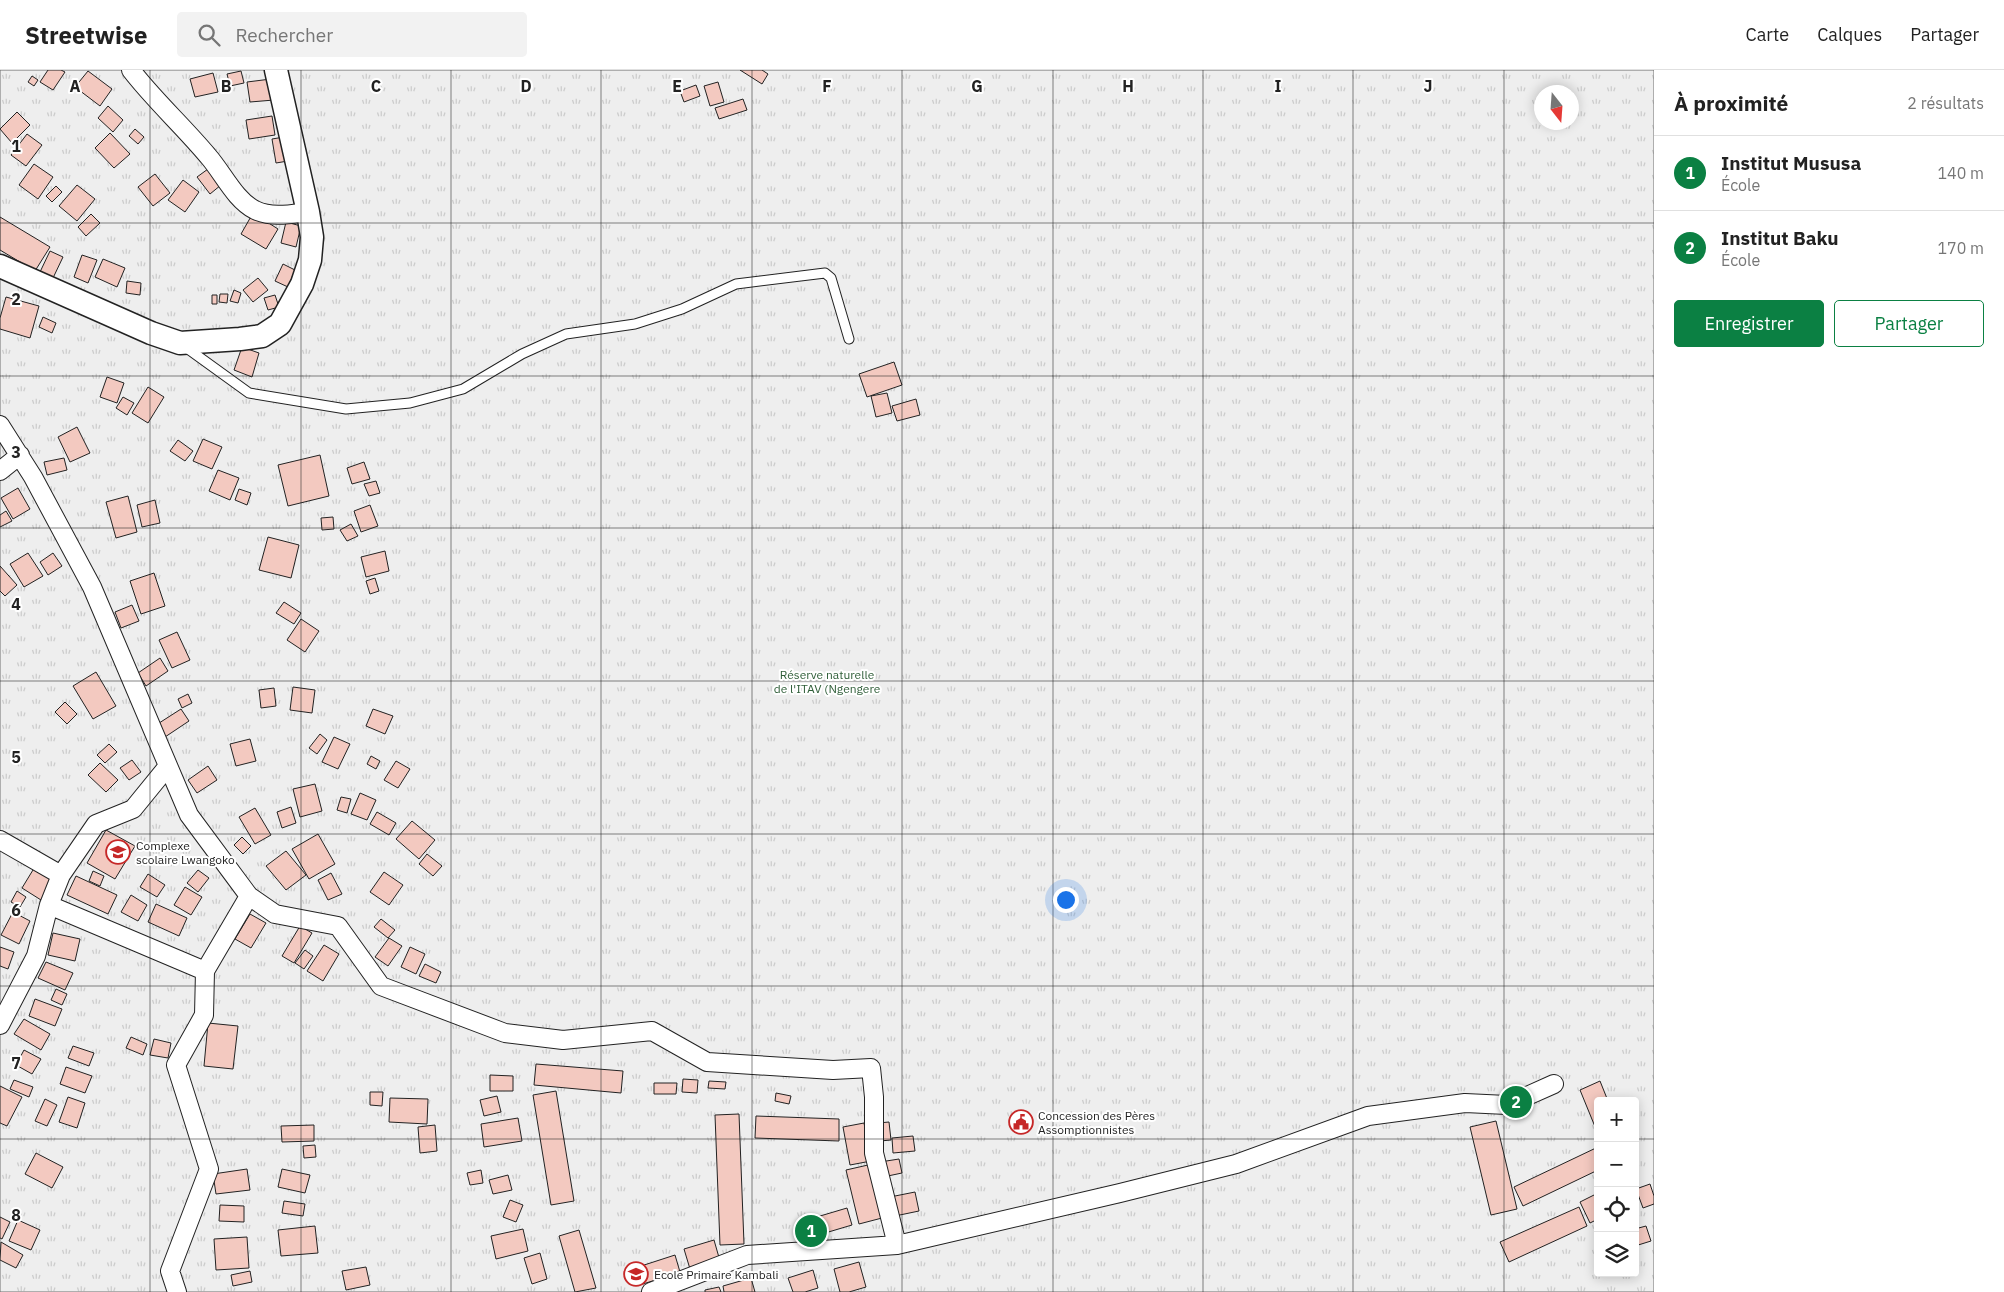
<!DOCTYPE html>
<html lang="fr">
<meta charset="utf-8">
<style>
:root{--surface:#fff;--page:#f2f2f2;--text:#222;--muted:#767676;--line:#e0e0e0;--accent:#0b8043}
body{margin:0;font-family:"IBM Plex Sans",sans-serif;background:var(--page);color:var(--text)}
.controls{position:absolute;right:15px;bottom:15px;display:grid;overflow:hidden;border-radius:5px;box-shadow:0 2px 12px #0003}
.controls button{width:45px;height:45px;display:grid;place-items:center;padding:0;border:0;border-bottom:1px solid var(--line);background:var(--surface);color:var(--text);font:25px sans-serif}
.compass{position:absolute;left:1534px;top:15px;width:45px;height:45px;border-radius:50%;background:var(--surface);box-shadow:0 2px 12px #0003;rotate:163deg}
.you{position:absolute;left:1065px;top:829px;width:18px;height:18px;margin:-12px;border:4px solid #fff;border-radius:50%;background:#1a73e8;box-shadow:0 0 0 8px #1a73e833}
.badge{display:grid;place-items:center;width:32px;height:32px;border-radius:50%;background:var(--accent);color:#fff;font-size:16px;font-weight:700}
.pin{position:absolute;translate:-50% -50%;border:2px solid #fff;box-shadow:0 1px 5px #0006}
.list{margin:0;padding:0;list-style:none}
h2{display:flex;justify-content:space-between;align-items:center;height:65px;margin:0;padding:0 20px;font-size:21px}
h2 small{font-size:16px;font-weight:400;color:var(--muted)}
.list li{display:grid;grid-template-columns:32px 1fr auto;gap:15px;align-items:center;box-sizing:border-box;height:75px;padding:0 20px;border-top:1px solid var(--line)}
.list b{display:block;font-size:19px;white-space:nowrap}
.list p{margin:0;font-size:16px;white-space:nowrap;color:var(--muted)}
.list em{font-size:16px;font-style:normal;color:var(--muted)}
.actions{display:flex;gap:10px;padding:15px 20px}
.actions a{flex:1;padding:11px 0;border:1px solid var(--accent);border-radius:5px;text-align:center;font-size:18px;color:var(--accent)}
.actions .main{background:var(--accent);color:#fff}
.icon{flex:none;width:28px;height:28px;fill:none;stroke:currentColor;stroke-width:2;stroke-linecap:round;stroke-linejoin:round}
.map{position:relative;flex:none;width:1654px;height:1222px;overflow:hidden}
header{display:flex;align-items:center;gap:30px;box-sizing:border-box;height:70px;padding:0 25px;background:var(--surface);border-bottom:1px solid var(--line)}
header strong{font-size:24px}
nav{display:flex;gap:28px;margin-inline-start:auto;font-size:18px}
.search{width:350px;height:45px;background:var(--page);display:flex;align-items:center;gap:12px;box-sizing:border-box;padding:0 18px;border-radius:5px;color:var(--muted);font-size:19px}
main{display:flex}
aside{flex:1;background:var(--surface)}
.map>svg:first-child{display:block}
.grass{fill:url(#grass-tufts);stroke:#6f6f6f;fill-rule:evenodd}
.building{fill:#f3c9c0;stroke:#222}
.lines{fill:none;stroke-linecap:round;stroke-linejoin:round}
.service-casing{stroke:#222;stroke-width:11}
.minor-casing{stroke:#222;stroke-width:20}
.tertiary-casing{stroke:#222;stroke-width:25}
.service{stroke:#fff;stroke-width:9}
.minor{stroke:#fff;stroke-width:18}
.tertiary{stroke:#fff;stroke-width:22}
.grid{fill:none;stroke:#222;stroke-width:1;stroke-opacity:0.55}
.labels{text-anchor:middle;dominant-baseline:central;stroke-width:4;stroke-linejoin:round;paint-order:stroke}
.park-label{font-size:12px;fill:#2f5e38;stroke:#fff}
.poi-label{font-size:12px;fill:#222;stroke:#fff;text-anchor:start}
.grid-label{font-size:16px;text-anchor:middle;font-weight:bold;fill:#222;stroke:#fff;stroke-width:4;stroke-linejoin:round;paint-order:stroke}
</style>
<header>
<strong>Streetwise</strong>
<div class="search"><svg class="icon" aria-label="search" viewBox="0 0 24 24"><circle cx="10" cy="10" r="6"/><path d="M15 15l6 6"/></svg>Rechercher</div>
<nav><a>Carte</a><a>Calques</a><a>Partager</a></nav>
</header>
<main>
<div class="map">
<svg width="1654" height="1222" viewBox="0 0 1654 1222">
<defs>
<pattern id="grass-tufts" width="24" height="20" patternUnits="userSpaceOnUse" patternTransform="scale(1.25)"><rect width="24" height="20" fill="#eee"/><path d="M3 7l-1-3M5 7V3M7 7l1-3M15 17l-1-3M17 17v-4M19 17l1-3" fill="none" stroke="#ccc"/></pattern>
</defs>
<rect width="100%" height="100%" fill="#fff"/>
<!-- grass -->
<path class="grass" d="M0 0H1654V1222H0ZM1542 22H1572V52H1542ZM1598 1031H1635V1203H1598Z"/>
<!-- building -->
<path class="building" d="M48 0H61L65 2 53 20 40 12Z
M740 0H762L768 4 762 14Z
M88 1 112 19 100 36 75 17Z
M241 1 244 13 230 16 227 4Z
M213 3 218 22 195 27 190 9Z
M32 6 38 10 34 16 28 12Z
M271 9 274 30 250 32 247 12Z
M718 12 724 32 710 36 704 16Z
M696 15 700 26 684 32 680 21Z
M743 29 747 40 719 49 715 38Z
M108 36 123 50 113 62 98 48Z
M17 42 30 55 12 73 0 59Z
M272 46 275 65 249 69 246 50Z
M135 59 144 67 138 74 129 66Z
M110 63 130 84 114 98 95 78Z
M27 64 42 75 26 96 11 85Z
M284 67 288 91 276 93 272 69Z
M34 94 53 107 38 129 19 115Z
M208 99 221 115 210 124 197 107Z
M155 104 170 123 153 136 138 117Z
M183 110 199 122 185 142 168 130Z
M77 115 95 129 77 151 59 136Z
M56 116 62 122 52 132 46 126Z
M253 143 278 159 266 179 241 164Z
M91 144 100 153 86 166 78 157Z
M0 147 50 177 35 201 0 180Z
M286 152 301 156 296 177 281 173Z
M50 181 63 187 53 208 40 202Z
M82 185 97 190 88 213 74 207Z
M103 189 125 198 117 217 95 207Z
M283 194 295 200 288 217 275 211Z
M258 208 268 220 253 232 243 220Z
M127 211 141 213 140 225 126 223Z
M234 220 241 223 238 233 230 231Z
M220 224H228L227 233 219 232Z
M212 225H217V234H212Z
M275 225 279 237 268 240 264 228Z
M6 227 39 236 30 268 0 259V248Z
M43 247 56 253 52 263 39 257Z
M242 277 259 283 252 307 234 300Z
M894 292 902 315 867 327 859 304Z
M107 307 124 313 117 333 100 327Z
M148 317 164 327 148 353 132 343Z
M887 323 892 343 876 347 871 326Z
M123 327 134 333 127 345 116 338Z
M916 329 920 345 897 351 892 336Z
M77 357 90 383 70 392 58 367Z
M203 369 222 377 212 399 193 391Z
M178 370 193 381 185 391 170 381Z
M320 385 329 426 288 436 278 395Z
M64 388 67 400 47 405 44 392Z
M364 392 370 409 352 414 347 398Z
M218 400 239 408 230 430 209 421Z
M376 411 380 423 369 426 364 414Z
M18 418 30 439 13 449 1 428Z
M239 419 251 423 247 435 235 430Z
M128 426 137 462 116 468 106 432Z
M155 430 160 453 142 457 137 435Z
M370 435 378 456 361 462 354 441Z
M6 441 12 451 0 457V445Z
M333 447 334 459 322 460 321 448Z
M351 454 358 466 347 471 340 460Z
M268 467 299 475 291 508 259 500Z
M385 481 389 501 366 507 361 487Z
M28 483 43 506 24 517 10 494Z
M53 483 62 496 48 505 40 492Z
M0 496 17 515 5 526 0 521Z
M154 503 165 536 141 544 130 511Z
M375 508 379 521 370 524 366 511Z
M284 532 301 543 294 554 276 543Z
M132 535 139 551 121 558 115 542Z
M301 549 319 561 305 582 287 570Z
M177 562 190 590 172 598 159 570Z
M160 588 168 601 146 616 138 603Z
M96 602 116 636 93 649 73 616Z
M293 617 315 620 312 643 290 640Z
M274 618 276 636 261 638 259 620Z
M188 624 192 633 182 638 178 629Z
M65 632 77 644 67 654 55 642Z
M181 639 189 651 165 667 156 655Z
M373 639 393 646 385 664 366 656Z
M320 664 327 670 317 684 309 678Z
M334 667 350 674 338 699 322 692Z
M250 669 256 691 236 696 230 674Z
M109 674 117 682 105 693 97 685Z
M371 686 380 691 376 699 367 694Z
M132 690 141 702 129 710 120 698Z
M396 691 410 699 398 718 384 710Z
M100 693 118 710 106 722 88 705Z
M208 696 217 710 197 723 188 710Z
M315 714 322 741 300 747 293 719Z
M360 723 376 730 367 750 351 744Z
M341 727 351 729 347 743 337 740Z
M291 737 296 753 282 758 277 742Z
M255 738 271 765 255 774 239 747Z
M377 742 396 753 389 765 370 754Z
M412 751 435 770 419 789 396 769Z
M106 760 135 776 115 809 87 793Z
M318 764 335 794 309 809 292 779Z
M242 767 251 776 243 784 234 775Z
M286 781 306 805 286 820 266 796Z
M427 784 442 796 433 806 419 794Z
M36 795 55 806 41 830 22 818Z
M198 800 209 808 198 822 187 813Z
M93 801 104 806 100 816 89 811Z
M384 802 403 815 389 835 370 822Z
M331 803 342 824 328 830 318 810Z
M148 804 165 815 157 827 140 817Z
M76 806 117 825 108 844 67 825Z
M185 817 202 827 191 845 174 835Z
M17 821 26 827 20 837 11 832Z
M131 825 147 835 138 851 121 842Z
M156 834 187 848 179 866 148 852Z
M13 842 30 851 19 874 1 865Z
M250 844 266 853 251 878 235 869Z
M381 849 395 860 388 868 374 857Z
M300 856 312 863 294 893 282 886Z
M53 863 80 869 75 891 48 885Z
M389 868 402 876 388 896 375 887Z
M324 875 339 884 323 911 307 901Z
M0 877 14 882 8 899 0 896Z
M410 877 425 884 416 904 401 897Z
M305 880 313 886 304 899 295 893Z
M46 892 73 903 65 920 38 908Z
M425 894 441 902 436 913 419 906Z
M56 919 67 924 62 935 51 930Z
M35 929 62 939 55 956 29 946Z
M24 949 50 964 41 980 14 964Z
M208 953 238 956 233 999 204 996Z
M131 967 147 974 143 985 126 978Z
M154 969 171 973 168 988 150 985Z
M73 976 94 983 89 996 68 988Z
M24 980 41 989 32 1004 16 995Z
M536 994 623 1001 621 1023 534 1015Z
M66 997 92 1006 85 1023 60 1014Z
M490 1005 513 1006V1021H490Z
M683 1009 698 1010 697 1023 682 1022Z
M14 1010 33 1017 29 1027 10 1019Z
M709 1011 726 1012 725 1019 708 1018Z
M1600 1011 1608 1031H1598V1064L1580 1020Z
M654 1013H677L676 1024H654Z
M0 1016 22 1027 7 1056 0 1053Z
M556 1021 574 1131 551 1135 533 1025Z
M370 1022H383L382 1036 370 1035Z
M776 1023 791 1026 789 1034 775 1031Z
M497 1026 501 1042 484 1046 480 1030Z
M68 1027 85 1033 77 1058 59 1052Z
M390 1028 428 1029 427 1054 389 1052Z
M45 1029 57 1035 47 1056 35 1051Z
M739 1044 744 1174 720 1175 715 1045Z
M756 1046 839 1049V1071L755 1068Z
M518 1048 522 1071 484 1077 481 1054Z
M1496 1051 1517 1139 1491 1145 1470 1057Z
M889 1052 891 1070 880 1071 878 1053Z
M864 1053 871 1091 850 1095 843 1057Z
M314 1055V1071L282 1072 281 1056Z
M435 1055 437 1081 420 1083 418 1057Z
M913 1066 915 1081 893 1083 892 1068Z
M315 1075 316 1087 304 1088 303 1076Z
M1598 1077V1100L1523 1136 1514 1117Z
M36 1083 63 1097 52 1118 25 1104Z
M899 1089 902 1103 883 1107 880 1092Z
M868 1095 882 1148 859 1154 846 1100Z
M247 1099 250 1120 216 1124 213 1104Z
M282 1099 310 1105 305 1123 278 1117Z
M481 1100 483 1113 470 1115 467 1103Z
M508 1105 512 1120 493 1124 489 1110Z
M1650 1114 1654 1126V1134L1643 1138 1636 1119Z
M915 1122 919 1141 895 1146 890 1127Z
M1598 1123V1149L1590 1153 1580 1132Z
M510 1130 523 1135 516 1152 503 1147Z
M284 1131 305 1134 303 1146 282 1143Z
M220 1135 244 1136V1152L219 1151Z
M1579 1137 1587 1156 1509 1192 1500 1172Z
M847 1138 852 1155 815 1166 810 1149Z
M0 1147 10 1152 2 1169 0 1168Z
M18 1150 40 1160 31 1180 9 1171Z
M315 1156 318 1183 281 1186 278 1160Z
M1646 1156 1651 1171 1635 1176V1159Z
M523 1159 528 1181 496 1189 491 1166Z
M579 1160 596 1218 575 1222 559 1166Z
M247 1167 249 1198 216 1200 214 1169Z
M714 1170 720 1191 690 1199 684 1179Z
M1 1172 23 1185 16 1198 0 1190Z
M540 1183 547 1209 532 1214 524 1188Z
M675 1185 680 1202 643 1214 638 1197Z
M859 1192 866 1217 849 1222H840L834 1199Z
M366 1197 370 1215 346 1220 342 1201Z
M813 1200 818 1218 805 1222H793L788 1208Z
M250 1201 252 1212 233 1216 231 1205Z
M751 1208 755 1222H724L723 1216Z
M719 1217 721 1222H705V1220Z"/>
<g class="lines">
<!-- service casing -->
<g class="service-casing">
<path id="service" d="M184 276 249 323 346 339 410 333 463 319 522 284 566 264 635 254 682 239 736 214 825 203 831 208 849 269"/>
</g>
<!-- minor casing -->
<g class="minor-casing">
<path id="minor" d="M131 0C154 30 183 56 208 86 223 103 235 130 255 140 272 148 291 144 308 142
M0 355 33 407 92 517 189 745 249 826 275 844 338 856 381 916 505 963 563 970 652 961 707 992 833 1000 871 998 874 1027V1083L897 1175
M0 401 20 385
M0 770 61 805
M49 835 205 901
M0 955 36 886 49 835 61 805 96 754 133 739 168 696
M177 1222 170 1201 209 1099 176 995 204 945 205 901 249 826
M651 1222 747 1185 897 1175 1120 1123 1236 1094 1368 1046 1465 1033 1507 1035 1554 1014"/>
</g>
<!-- tertiary casing -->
<g class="tertiary-casing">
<path id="tertiary" d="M0 196 151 263 180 273 240 269 262 266 280 254 302 214 310 190 312 167 308 142 276 0"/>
</g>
<!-- service -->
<use href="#service" class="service"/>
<!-- minor -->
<use href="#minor" class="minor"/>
<!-- tertiary -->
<use href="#tertiary" class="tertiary"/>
</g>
<!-- grid -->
<path class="grid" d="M150 0V1222M301 0V1222M451 0V1222M601 0V1222M752 0V1222M902 0V1222M1053 0V1222M1203 0V1222M1353 0V1222M1504 0V1222M0 153H1654M0 306H1654M0 458H1654M0 611H1654M0 764H1654M0 916H1654M0 1069H1598M1635 1069H1654"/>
<!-- icons -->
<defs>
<g id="school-ring" transform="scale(1.25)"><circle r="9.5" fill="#fff" stroke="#c62828" stroke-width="1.5"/><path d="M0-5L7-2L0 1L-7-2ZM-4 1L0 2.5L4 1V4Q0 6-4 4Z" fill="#c62828"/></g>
<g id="civic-ring" transform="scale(1.25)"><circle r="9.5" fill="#fff" stroke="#c62828" stroke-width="1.5"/><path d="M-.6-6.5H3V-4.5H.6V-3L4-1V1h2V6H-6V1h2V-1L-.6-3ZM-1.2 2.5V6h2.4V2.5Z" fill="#c62828"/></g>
</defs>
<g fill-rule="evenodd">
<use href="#school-ring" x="118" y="782"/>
<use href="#civic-ring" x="1021" y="1052"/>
<use href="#school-ring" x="636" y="1204"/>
</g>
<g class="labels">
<!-- park labels -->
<g class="park-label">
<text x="827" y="604">Réserve naturelle<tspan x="827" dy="14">de l'ITAV (Ngengere</tspan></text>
</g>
<!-- poi labels -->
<g class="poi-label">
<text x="136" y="775">Complexe<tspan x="136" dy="14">scolaire Lwangoko</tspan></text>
<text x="1038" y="1045">Concession des Pères<tspan x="1038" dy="14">Assomptionnistes</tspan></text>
<text x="654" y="1204">Ecole Primaire Kambali</text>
</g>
</g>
<g class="grid-label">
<text x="75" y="22">A</text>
<text x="226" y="22">B</text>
<text x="376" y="22">C</text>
<text x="526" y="22">D</text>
<text x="677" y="22">E</text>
<text x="827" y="22">F</text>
<text x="977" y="22">G</text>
<text x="1128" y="22">H</text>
<text x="1278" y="22">I</text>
<text x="1428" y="22">J</text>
<text x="16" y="82">1</text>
<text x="16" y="235">2</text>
<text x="16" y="388">3</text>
<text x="16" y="540">4</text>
<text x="16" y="693">5</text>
<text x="16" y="846">6</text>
<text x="16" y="999">7</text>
<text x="16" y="1151">8</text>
</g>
</svg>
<div class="controls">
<button>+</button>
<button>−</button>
<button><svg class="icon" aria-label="locate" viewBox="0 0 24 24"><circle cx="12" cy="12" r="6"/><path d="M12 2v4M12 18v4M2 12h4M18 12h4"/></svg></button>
<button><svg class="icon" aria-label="layers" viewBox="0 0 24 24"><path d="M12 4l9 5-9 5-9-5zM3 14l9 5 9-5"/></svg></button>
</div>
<svg class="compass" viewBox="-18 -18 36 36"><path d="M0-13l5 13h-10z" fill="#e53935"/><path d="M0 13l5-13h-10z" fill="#767676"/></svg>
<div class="you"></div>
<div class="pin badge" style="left:811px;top:1161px">1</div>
<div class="pin badge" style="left:1516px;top:1032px">2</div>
</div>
<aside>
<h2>À proximité<small>2 résultats</small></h2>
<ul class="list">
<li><span class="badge">1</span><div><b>Institut Mususa</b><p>École</p></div><em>140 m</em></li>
<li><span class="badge">2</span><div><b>Institut Baku</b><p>École</p></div><em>170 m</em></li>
</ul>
<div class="actions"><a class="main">Enregistrer</a><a>Partager</a></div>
</aside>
</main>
